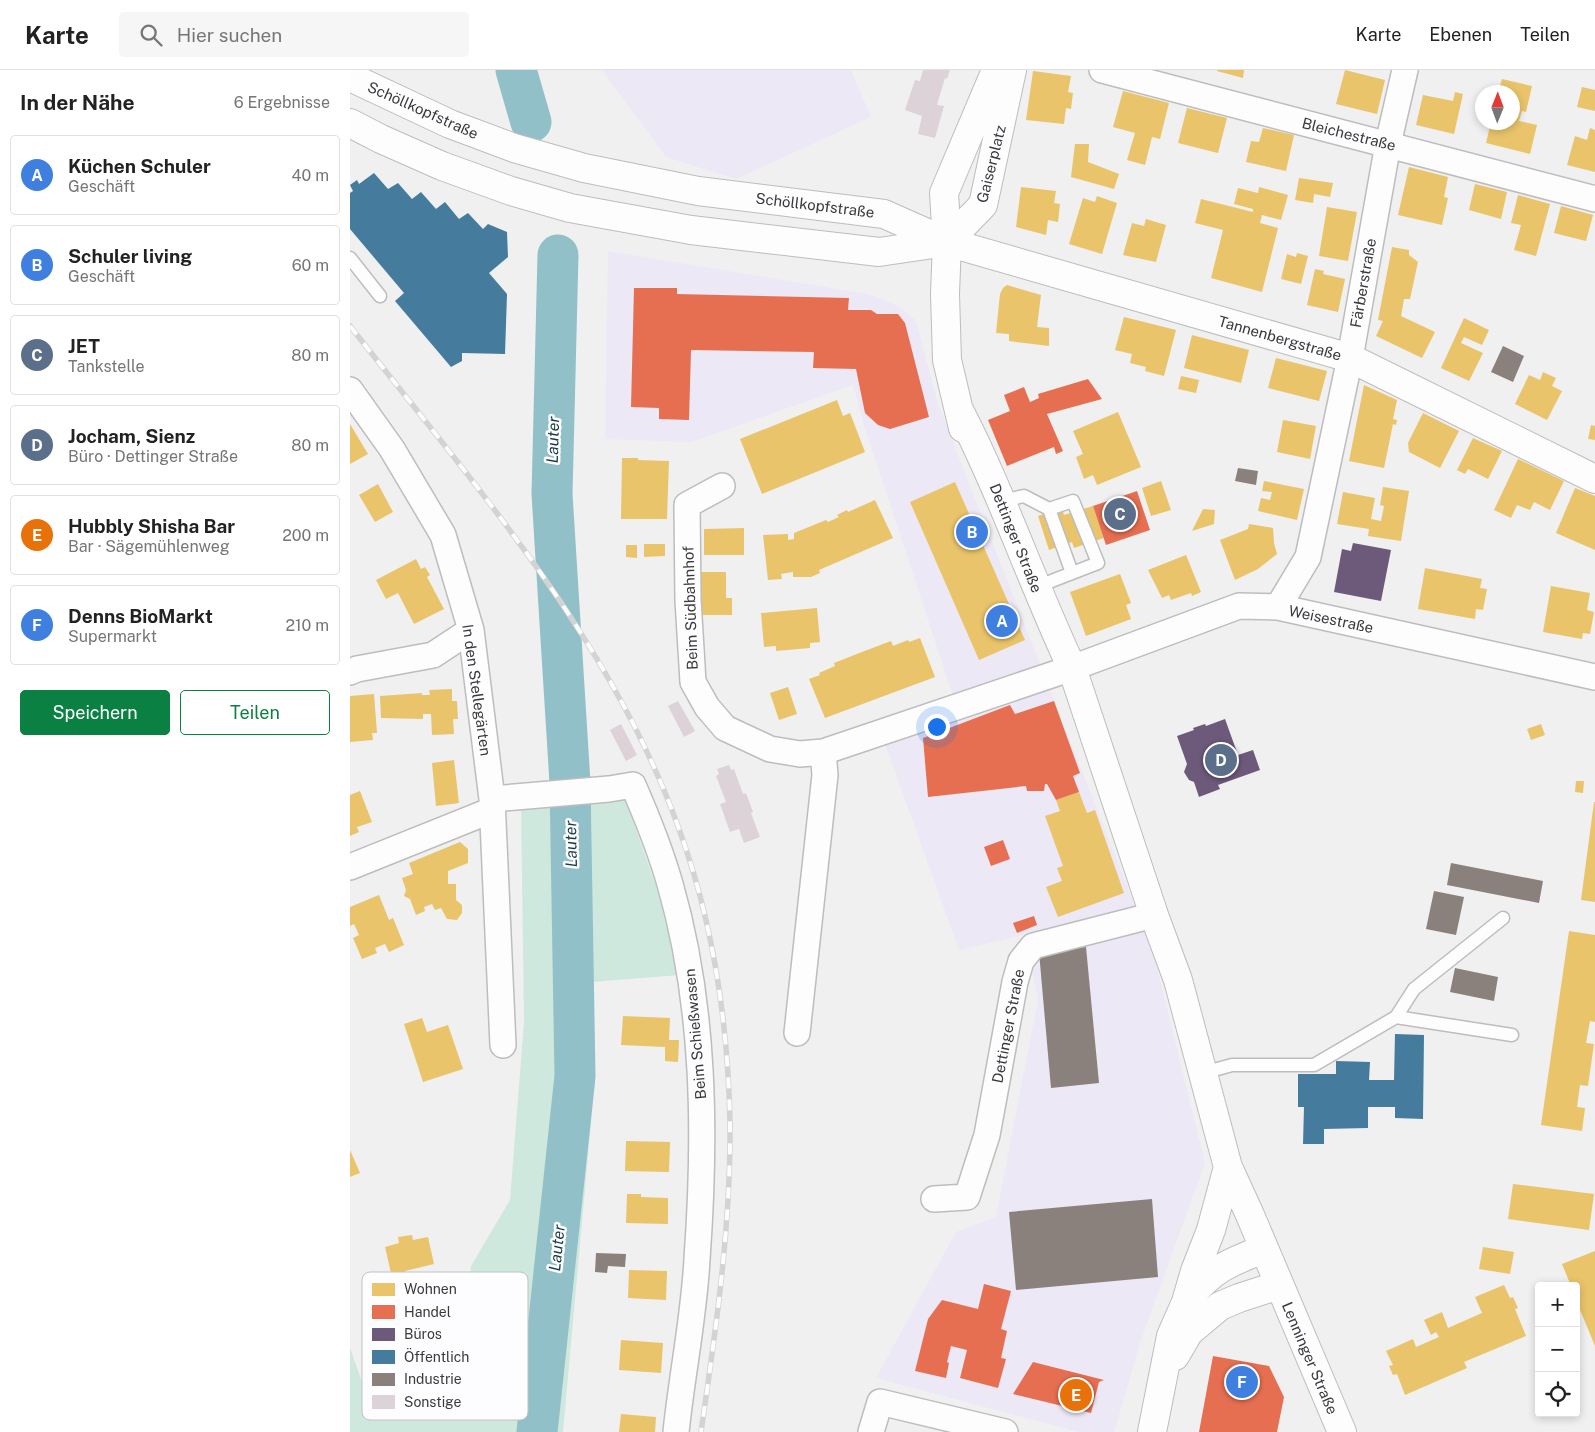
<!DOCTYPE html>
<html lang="de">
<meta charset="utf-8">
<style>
:root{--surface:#fff;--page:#f6f6f6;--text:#222;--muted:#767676;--line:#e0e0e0;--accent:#0b8043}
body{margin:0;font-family:"Public Sans",sans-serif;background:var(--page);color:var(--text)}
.controls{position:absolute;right:15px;bottom:15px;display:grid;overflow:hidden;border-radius:5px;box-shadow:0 2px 8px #0003}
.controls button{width:45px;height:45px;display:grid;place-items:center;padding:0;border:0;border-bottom:1px solid var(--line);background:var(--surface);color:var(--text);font:25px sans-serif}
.compass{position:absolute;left:1125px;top:15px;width:45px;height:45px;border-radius:50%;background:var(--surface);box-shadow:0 2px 8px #0003;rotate:1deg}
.you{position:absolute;left:586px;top:656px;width:18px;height:18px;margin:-12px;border:4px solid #fff;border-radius:50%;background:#1a73e8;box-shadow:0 0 0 8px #1a73e833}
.badge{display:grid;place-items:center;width:32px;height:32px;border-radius:50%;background:var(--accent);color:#fff;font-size:16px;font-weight:700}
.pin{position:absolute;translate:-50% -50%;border:2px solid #fff;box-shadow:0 1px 5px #0006}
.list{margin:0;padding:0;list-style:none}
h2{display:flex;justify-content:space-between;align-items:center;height:65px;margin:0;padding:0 20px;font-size:21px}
h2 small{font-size:16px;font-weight:400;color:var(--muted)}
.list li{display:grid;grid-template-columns:32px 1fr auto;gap:15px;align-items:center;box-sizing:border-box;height:80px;margin:0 10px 10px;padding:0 10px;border:1px solid var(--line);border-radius:5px}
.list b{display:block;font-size:19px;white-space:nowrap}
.list p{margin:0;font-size:16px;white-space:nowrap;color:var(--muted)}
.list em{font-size:16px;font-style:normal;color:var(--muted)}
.actions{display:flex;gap:10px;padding:15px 20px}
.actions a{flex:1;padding:11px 0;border:1px solid var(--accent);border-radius:5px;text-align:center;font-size:18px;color:var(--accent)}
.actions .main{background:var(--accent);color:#fff}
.icon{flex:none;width:28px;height:28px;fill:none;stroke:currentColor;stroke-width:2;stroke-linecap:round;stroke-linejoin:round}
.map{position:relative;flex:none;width:1245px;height:1362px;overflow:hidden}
header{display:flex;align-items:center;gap:30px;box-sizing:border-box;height:70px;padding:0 25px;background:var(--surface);border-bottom:1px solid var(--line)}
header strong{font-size:24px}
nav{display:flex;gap:28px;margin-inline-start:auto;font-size:18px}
.search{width:350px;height:45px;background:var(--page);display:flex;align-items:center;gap:12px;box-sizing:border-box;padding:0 18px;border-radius:5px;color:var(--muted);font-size:19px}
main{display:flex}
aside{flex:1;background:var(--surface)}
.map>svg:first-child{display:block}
.commercial{fill:#ece8f5}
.green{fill:#cfe8dd}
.homes{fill:#e9c46a}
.shops{fill:#e76f51}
.offices{fill:#6d597a}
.public{fill:#457b9d}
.industry{fill:#8a817c}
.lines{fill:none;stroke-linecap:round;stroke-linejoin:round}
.river{stroke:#92c0c9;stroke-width:41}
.building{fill:#dcd2d7}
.lane-casing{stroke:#bdbdbd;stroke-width:15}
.street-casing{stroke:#bdbdbd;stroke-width:28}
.secondary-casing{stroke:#bdbdbd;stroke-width:30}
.lane{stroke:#fdfdfd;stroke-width:12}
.street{stroke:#fdfdfd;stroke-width:25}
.secondary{stroke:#fdfdfd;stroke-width:28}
.rail-casing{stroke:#d3d3d3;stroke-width:5.5}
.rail{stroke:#fdfdff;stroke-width:4;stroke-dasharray:11;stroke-linecap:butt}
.labels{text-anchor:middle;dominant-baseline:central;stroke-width:5;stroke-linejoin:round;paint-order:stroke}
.street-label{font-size:15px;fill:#3a3a3a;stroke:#fdfdff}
.water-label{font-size:16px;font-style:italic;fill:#18393f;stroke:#fdfdff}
.key{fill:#fdfdff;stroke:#c2c2c4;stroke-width:1}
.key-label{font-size:14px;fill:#3a3a3a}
</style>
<header>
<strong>Karte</strong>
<div class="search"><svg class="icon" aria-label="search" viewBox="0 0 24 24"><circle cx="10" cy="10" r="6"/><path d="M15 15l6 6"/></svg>Hier suchen</div>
<nav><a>Karte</a><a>Ebenen</a><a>Teilen</a></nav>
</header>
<main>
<aside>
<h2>In der Nähe<small>6 Ergebnisse</small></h2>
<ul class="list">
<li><span class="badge" style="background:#3f7fe0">A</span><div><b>Küchen Schuler</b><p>Geschäft</p></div><em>40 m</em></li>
<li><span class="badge" style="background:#3f7fe0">B</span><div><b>Schuler living</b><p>Geschäft</p></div><em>60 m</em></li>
<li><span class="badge" style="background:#5c6f8a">C</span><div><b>JET</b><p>Tankstelle</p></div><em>80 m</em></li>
<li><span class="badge" style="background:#5c6f8a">D</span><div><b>Jocham, Sienz</b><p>Büro · Dettinger Straße</p></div><em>80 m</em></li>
<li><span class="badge" style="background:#e8710a">E</span><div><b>Hubbly Shisha Bar</b><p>Bar · Sägemühlenweg</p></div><em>200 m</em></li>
<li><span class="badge" style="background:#3f7fe0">F</span><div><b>Denns BioMarkt</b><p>Supermarkt</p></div><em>210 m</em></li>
</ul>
<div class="actions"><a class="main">Speichern</a><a>Teilen</a></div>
</aside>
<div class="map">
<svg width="1245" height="1362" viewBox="0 0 1245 1362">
<rect width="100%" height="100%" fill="#f0f0f1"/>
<!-- commercial -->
<path class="commercial" d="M252 0H501L521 47 386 109 316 87Z
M258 181 518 224 550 237 566 251 588 334 804 885 855 1093 791 1270 764 1362H729L526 1308 606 1162 646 1147 688 930 675 865 609 880 535 674 610 647 514 355 503 315 341 372 255 369Z"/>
<!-- green -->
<path class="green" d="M275 728 307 819 330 905 242 912 245 1009 213 1362H0V1278L16 1323 114 1304 121 1196 160 1130 174 952 171 736Z"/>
<!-- homes -->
<path class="homes" d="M867 0H894L893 8 867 1Z
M995 0 1035 10 1027 44 986 34Z
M683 1 721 6 718 22 723 23 721 39 716 38 714 54 676 50Z
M1152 9 1182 16 1176 42 1172 41 1169 51 1187 55 1180 84 1136 73 1141 52H1162V22H1148Z
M1232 17 1245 20V41L1227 37Z
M773 21 819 33 810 69 802 67 795 95 777 90 785 63 763 57Z
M1105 22 1113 24 1104 64 1066 55 1073 25 1103 31Z
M837 38 877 48 868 83 828 73Z
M913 58 944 65 936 101 896 92 901 71 909 72Z
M1240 58 1245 60V102L1217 95 1225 66 1237 70Z
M725 74H739L738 92 769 104 764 119 721 107Z
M1059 97 1098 107 1094 127 1098 128 1092 155 1048 145Z
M949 108 983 113 980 127 964 124 963 133 945 130Z
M1125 114 1157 122 1151 149 1119 140Z
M671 117 706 121 704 133 710 134 708 152 698 150 696 165 666 157Z
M909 117 938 125 931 150 912 145 910 153 928 158 912 222 861 208 873 160 845 153 851 129 903 142V139L884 134 888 118 908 123Z
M1168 125 1200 134 1186 186 1164 180 1171 155 1161 153Z
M747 126 767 133 752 184 719 174 733 128 745 132Z
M1211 136 1243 145 1236 171 1204 163Z
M977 137 1007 142 998 191 969 186Z
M796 149 816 155 806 192 773 185 782 153 794 156Z
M1042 177 1059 180V185L1068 192 1060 229H1054L1051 246 1085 262 1072 288 1026 266 1033 251 1028 250Z
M947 183 958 186 951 214 931 209 937 184 946 187Z
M965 199 974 201 973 204 995 209 988 242 957 235Z
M657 215 691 225 687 257 699 258V276L659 271V264L646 263 650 224 653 218Z
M774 247 826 260 814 306 795 301 796 297 780 293 782 284 765 280Z
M1114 248 1139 260 1132 275 1114 267 1111 273 1133 283 1119 311 1091 298Z
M842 265 899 280 891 313 834 298Z
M926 288 977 301 969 331 918 318Z
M1193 302 1206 308 1202 316 1212 321 1197 350 1165 334 1179 305 1190 310Z
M831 306 849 310 846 323 828 319Z
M1014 315 1047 330 1043 349 1047 350 1046 355 1043 354 1034 398 999 391Z
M487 330 493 346 500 343 515 382 412 424 390 369Z
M768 342 791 397 747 415 743 405 734 409 726 387 733 384 723 361Z
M1073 343 1109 361 1090 398 1059 382 1058 373Z
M933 350 966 356 960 389 927 382Z
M0 354 18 384 0 394Z
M1241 355 1245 356V370L1238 369Z
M1123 368 1152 381 1138 409 1118 399 1115 404 1107 400Z
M272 388H288V390L319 391 317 449H271Z
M1168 389 1214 411 1200 440 1184 432 1180 440 1167 435 1161 448 1144 440Z
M811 411 821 440 801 446 792 418Z
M914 411 954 419 947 450 908 441 911 428 920 430 922 422 912 421Z
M605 412 675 570 629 590 560 432Z
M28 414 43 442 25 452 9 425Z
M1033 417 1059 421 1051 471 1018 466 1019 459 987 454 993 422 1025 428 1021 449 1031 451 1034 436 1030 435Z
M1225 418 1245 426V480L1206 463Z
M525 430 543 468 469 500 470 503 461 507H443V502L431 504 432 509 418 510 413 465 438 464V470L444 469V463L476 450 478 452 489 447 487 445 497 440 498 442Z
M743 436 754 468 724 478 722 472 699 480 688 446 712 438 714 445Z
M853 439 865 440 864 454 842 461Z
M899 454 923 458 924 473 927 484 908 499 885 510 870 470 898 459Z
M394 458V485H354V459Z
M294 474H315V486L294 487Z
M276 475H287V488L276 487Z
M836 485 851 522 842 526 841 523 821 530 819 525 812 528 798 500Z
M66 489 71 499 75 497 80 505 77 507 94 539 64 554 48 523 36 529 26 510Z
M1075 498 1132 509 1130 518 1137 519 1133 540 1126 539 1125 549 1068 539Z
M350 502H376V528H382V545H350Z
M770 504 781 533 776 535 781 549 736 566 720 522Z
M1201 516 1240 523 1237 540 1244 542 1240 564 1233 563 1232 569 1193 562Z
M467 538 470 572 460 573V578L426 581V576L414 577 411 543Z
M570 568 585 607 475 648 459 609 470 605 469 603 485 596 484 593 512 582 541 571 543 576 558 570 559 572Z
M438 617 447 644 429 650 420 623Z
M102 619V631H107L108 649H103L104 664 82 665 81 644H73V649L31 648 30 626 72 623V625H80L79 620Z
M24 624 27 663H22L23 670 0 672V626Z
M1191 654 1195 665 1181 670 1177 659Z
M104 690 109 733 86 736 82 693Z
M1226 711H1234L1233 723 1225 722Z
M10 721 22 752 7 757 9 762 0 766V725Z
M729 722 737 743 745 740 774 823 708 847 696 817 712 811 707 798 713 796 695 746 710 741 706 730Z
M1244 732H1245V832L1231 830Z
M110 772 118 779V793L98 801V814H106V830L112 835V843L107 850 97 849 91 838 85 840 82 834 74 837 75 841 66 845 60 829 54 826 56 820 52 808 63 804 59 793Z
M29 825 39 850 43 848 54 875 39 882 35 874 25 878 27 883 12 889 3 868 9 865 4 854 0 856V837Z
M1219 861 1245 865V952L1240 951 1236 973 1244 974 1238 1016 1230 1015 1227 1037 1235 1038 1232 1061 1191 1055Z
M273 946 320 948 319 970H329L328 992 315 991V977L271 975Z
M72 948 77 962 98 955 113 999 73 1012 54 954Z
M276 1071 320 1072 319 1102 275 1101Z
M0 1080 10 1103 0 1107Z
M1163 1114 1244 1124 1239 1160 1158 1149Z
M277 1124H291V1127L318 1128V1154L276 1153Z
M62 1165 63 1170 78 1167 84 1194 55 1201 58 1211 39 1215 36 1204 41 1203 35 1177 49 1173 48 1167Z
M1133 1177 1164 1182 1160 1204 1129 1199Z
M1245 1181V1276L1226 1230V1216H1221L1212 1194Z
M279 1200 317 1201 316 1230 278 1228Z
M1154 1215 1160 1228 1163 1227 1168 1238 1165 1239 1176 1266 1114 1292 1117 1298 1055 1325 1047 1304 1043 1305 1039 1296 1043 1295 1036 1281 1063 1269 1066 1277 1089 1267 1086 1262 1081 1265 1074 1250 1092 1242 1098 1258 1132 1243 1125 1227Z
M271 1270 313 1273 311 1303 269 1300Z
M271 1344 306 1347 305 1362H269Z"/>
<!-- shops -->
<path class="shops" d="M284 218H327V224L499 228 498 240H521L527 244H548L555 253 579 347 540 359 528 355 515 343 506 299 463 298 464 282 341 280 339 350 309 349V338L281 337Z
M738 309 752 329 697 344 713 381 706 384 704 377 657 396 638 350 660 341 654 325 674 317 680 332 689 328 688 324Z
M787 421 800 460 756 475 743 436Z
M704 631 730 703 723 706 729 722 706 730 697 714H695L694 721H677L676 716 578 727 573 668 660 635 665 644Z
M653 770 660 789 641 796 634 777Z
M684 846 687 855 667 863 663 853Z
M634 1214 661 1221 651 1259 657 1261 651 1288 656 1289 648 1318 610 1308 617 1280 601 1276 597 1292 599 1293 596 1308 565 1301 578 1249 592 1230 628 1239Z
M863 1286 919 1296 934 1327 927 1362H849Z
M683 1292 754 1310 749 1312 741 1343 663 1324Z"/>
<!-- offices -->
<path class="offices" d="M1003 473 1041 480 1031 531 984 522 992 479 1001 481Z
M875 649 888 685 903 680 910 700 868 715 870 719 849 727 844 712 839 710 834 702 837 694 827 666 844 660 843 658 855 654 856 656Z"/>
<!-- public -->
<path class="public" d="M24 103 38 119 48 113 62 129 71 122 86 139 95 132 109 149 118 143 133 159 138 154 157 162 158 187 139 203 157 224 155 284 112 283V291L101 297 45 231 54 223 0 159V123L3 121 0 115 7 110 9 114Z
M1045 964 1074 965 1073 1049 1045 1048V1037H1018V1058L974 1059V1074H953L954 1037H948V1004H986V991L1020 992 1019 1010H1044Z"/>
<!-- industry -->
<path class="industry" d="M1153 276 1174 286 1163 312 1141 302Z
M888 398 908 401 906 415 885 411Z
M1101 793 1193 811 1189 833 1097 815Z
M1084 821 1114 827 1106 865 1076 859Z
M736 877 749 1013 701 1018 689 882Z
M1105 898 1148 907 1144 931 1100 922Z
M802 1129 808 1207 666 1220 659 1142Z
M246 1183 276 1184 275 1197 258 1196 257 1203 245 1202Z"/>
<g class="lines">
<!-- river -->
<path class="river" d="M166 0 181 52
M187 1362 225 1006 220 713 202 424 208 185"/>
</g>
<!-- building -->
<path class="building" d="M573 0H600L597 9 595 8 587 35 594 36 585 68 568 64 572 46 555 40 565 10 570 11Z
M328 631 345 661 334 667 318 636Z
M271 654 287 685 276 691 260 660Z
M379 695 381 700 384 699 393 724 396 723 403 742 401 743 410 767 394 773 389 759 380 762 370 734 376 732 366 706 369 704 367 699Z"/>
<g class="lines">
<!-- lane casing -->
<g class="lane-casing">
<path id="lane" d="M0 188 30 226
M651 431 674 426 699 439 723 431 748 493 686 517
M699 439 722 503
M1046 947 1162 965
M853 1003 882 995H964L1046 947 1064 919 1153 848"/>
</g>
<!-- street casing -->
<g class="street-casing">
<path id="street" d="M752 0 1245 129
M0 320 42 379 93 465 121 560 142 729 153 975
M372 416 337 435 338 530 343 612 357 637 375 658 420 679 450 684 473 682 722 598 889 536 928 537 1245 607
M928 537 958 487 1000 288 1038 74 1055 0
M0 602 7 599 83 585 121 560
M142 729 259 719 283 715C297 747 310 779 320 814 355 935 356 1064 347 1189 344 1247 332 1304 326 1362
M0 797 142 740
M447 963 475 705 473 682
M584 1129 617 1127 637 1065 665 912 671 891 683 876 804 845
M521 1362 530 1332 655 1362"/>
</g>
<!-- secondary casing -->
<g class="secondary-casing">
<path id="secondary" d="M0 7 100 54 164 78 234 98 348 121 534 144 597 172 1000 288 1245 409
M0 53 31 69 92 96 161 121 220 138 341 160 529 182 597 172
M597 172 633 135 662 0
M609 340C652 423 682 513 722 598L804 845 828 910 878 1097 900 1145 992 1362
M613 358 597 290 595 224 597 172 594 123 646 0
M839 1228C862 1199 880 1192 914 1179
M825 1286 839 1262 870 1236 889 1228 929 1215
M802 1362 821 1266 836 1232 845 1201 861 1160 878 1097"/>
</g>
<!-- lane -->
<use href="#lane" class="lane"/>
<!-- street -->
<use href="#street" class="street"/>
<!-- secondary -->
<use href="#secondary" class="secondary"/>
<!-- rail casing -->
<g class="rail-casing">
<path id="rail" d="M0 256C122 412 262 570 329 759 363 852 378 954 380 1052 381 1156 366 1259 351 1362"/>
</g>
<!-- rail -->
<use href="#rail" class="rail"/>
</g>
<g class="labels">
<!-- street labels -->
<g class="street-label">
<text transform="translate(73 40) rotate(24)">Schöllkopfstraße</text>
<text transform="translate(999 64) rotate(14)">Bleichestraße</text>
<text transform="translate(641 94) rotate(-76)">Gaiserplatz</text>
<text transform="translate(465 135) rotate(7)">Schöllkopfstraße</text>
<text transform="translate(1013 213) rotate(-80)">Färberstraße</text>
<text transform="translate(930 268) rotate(16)">Tannenbergstraße</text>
<text transform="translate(666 468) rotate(68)">Dettinger Straße</text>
<text transform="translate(340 538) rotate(-92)">Beim Südbahnhof</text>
<text transform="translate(981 549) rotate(12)">Weisestraße</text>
<text transform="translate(127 620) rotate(82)">In den Stellegärten</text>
<text transform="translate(658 956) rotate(-79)">Dettinger Straße</text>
<text transform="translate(345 964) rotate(-95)">Beim Schießwasen</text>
<text transform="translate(960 1288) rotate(67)">Lenninger Straße</text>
</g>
<!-- water labels -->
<g class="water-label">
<text transform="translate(203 370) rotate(-88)">Lauter</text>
<text transform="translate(221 774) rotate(-91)">Lauter</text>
<text transform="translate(207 1178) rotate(-84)">Lauter</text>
</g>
</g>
<!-- legend -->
<rect x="12" y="1202" width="166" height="148" rx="8" class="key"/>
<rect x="22" y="1213" width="23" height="13" fill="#e9c46a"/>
<rect x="22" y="1235" width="23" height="14" fill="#e76f51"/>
<rect x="22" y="1258" width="23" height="13" fill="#6d597a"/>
<rect x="22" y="1280" width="23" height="14" fill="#457b9d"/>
<rect x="22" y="1303" width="23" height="13" fill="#8a817c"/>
<rect x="22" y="1325" width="23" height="14" fill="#dcd2d7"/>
<g class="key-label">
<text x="54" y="1224">Wohnen</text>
<text x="54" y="1247">Handel</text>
<text x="54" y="1269">Büros</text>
<text x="54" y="1292">Öffentlich</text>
<text x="54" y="1314">Industrie</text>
<text x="54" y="1337">Sonstige</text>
</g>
</svg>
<div class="controls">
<button>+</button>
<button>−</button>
<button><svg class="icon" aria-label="locate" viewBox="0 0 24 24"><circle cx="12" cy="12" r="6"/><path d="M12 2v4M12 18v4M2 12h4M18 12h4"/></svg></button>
</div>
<svg class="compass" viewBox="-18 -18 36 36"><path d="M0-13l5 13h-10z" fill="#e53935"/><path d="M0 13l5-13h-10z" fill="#767676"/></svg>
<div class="you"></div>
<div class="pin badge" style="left:652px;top:551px;background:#3f7fe0">A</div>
<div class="pin badge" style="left:622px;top:462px;background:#3f7fe0">B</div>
<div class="pin badge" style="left:770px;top:444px;background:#5c6f8a">C</div>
<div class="pin badge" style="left:871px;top:690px;background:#5c6f8a">D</div>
<div class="pin badge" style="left:726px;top:1325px;background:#e8710a">E</div>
<div class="pin badge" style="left:892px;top:1312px;background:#3f7fe0">F</div>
</div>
</main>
